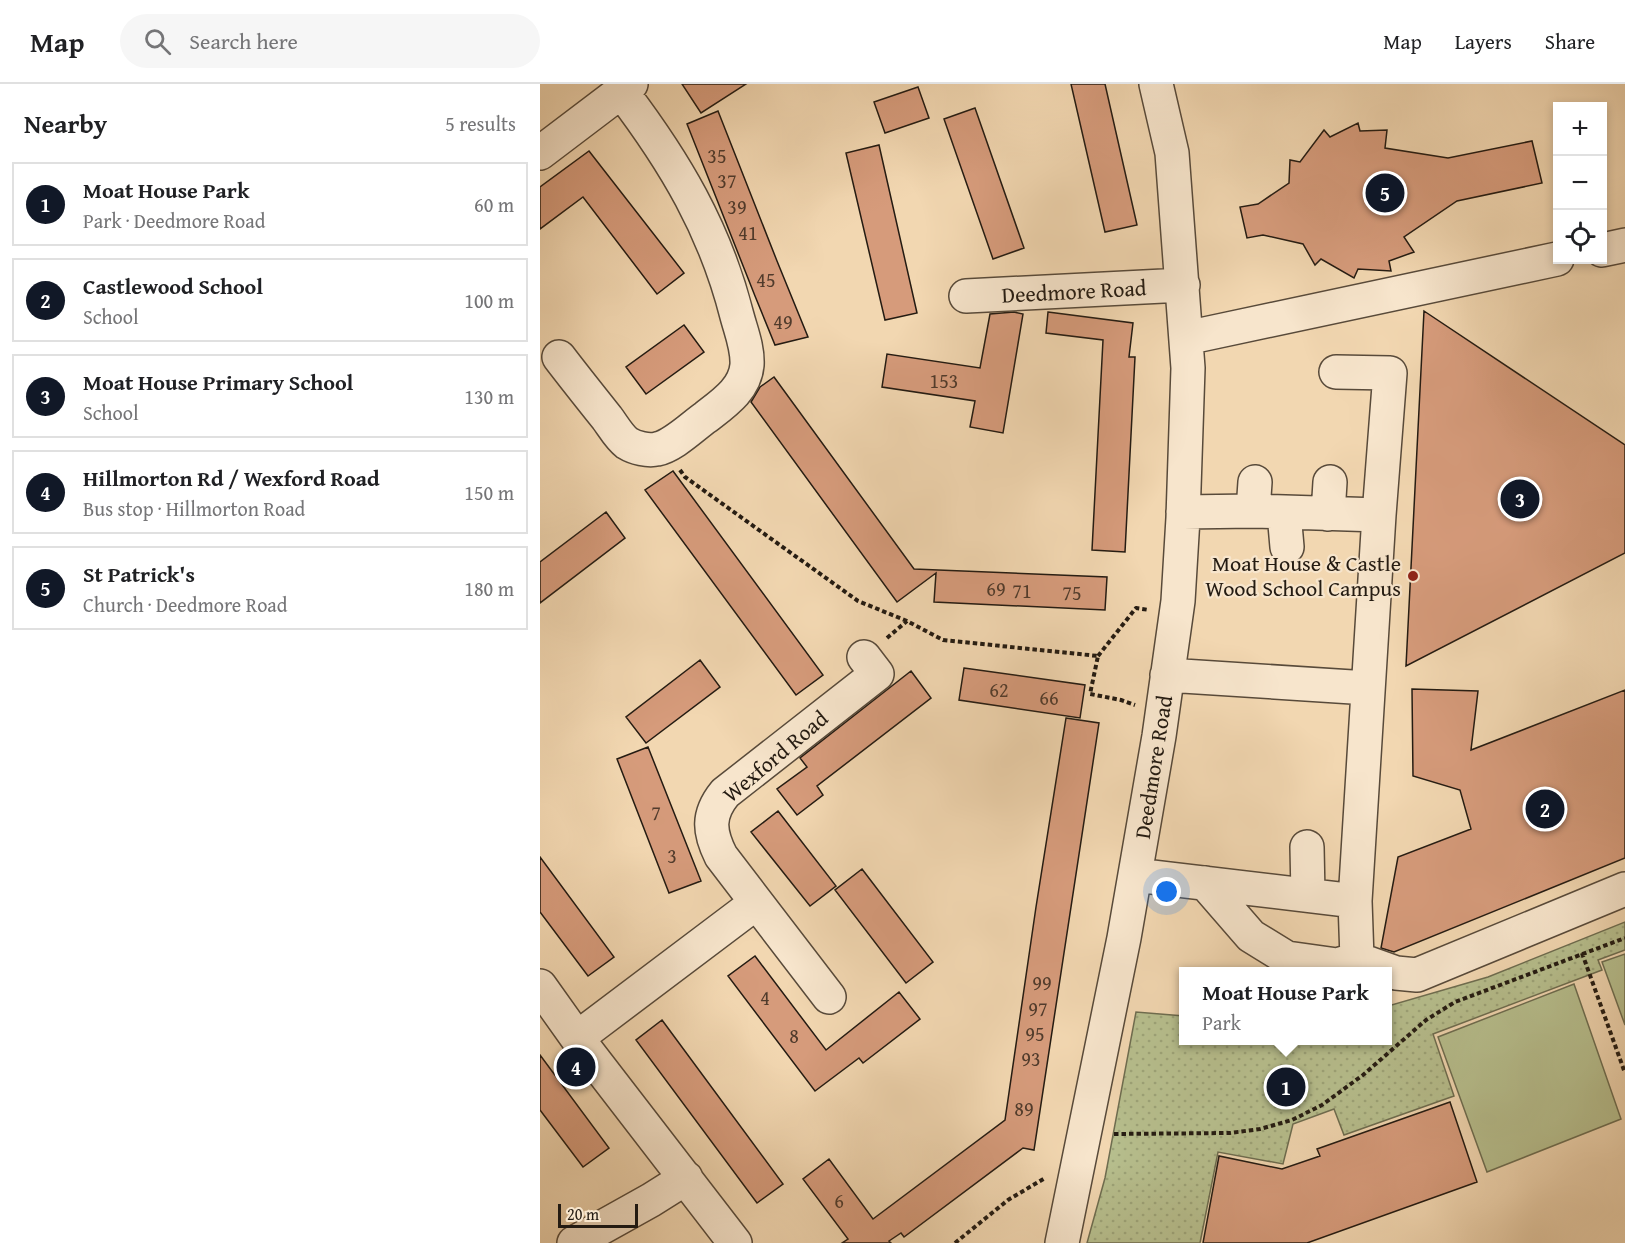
<!DOCTYPE html>
<meta charset="utf-8">
<style>
:root{--surface:#fff;--page:#f6f6f6;--text:#202124;--muted:#757577;--line:#e0e0e0;--accent:#111827}
body{margin:0;font-family:"Gentium Book Plus",serif;background:var(--page);color:var(--text)}
.controls{position:absolute;right:18px;top:18px;display:grid;overflow:hidden;border-radius:0px;box-shadow:0 3px 9px #0003}
.controls button{width:54px;height:54px;display:grid;place-items:center;padding:0;border:0;border-bottom:2px solid var(--line);background:var(--surface);color:var(--text);font:30px sans-serif}
.scale{position:absolute;left:18px;bottom:15px;width:80px;box-sizing:border-box;padding-left:6px;border:3px solid #241b12;border-top:0;font-size:16px;line-height:21px;white-space:nowrap;color:#241b12;-webkit-text-stroke:4px #f7e5cc;paint-order:stroke}
.you{position:absolute;left:627px;top:808px;width:21px;height:21px;margin:-15px;border:4px solid #fff;border-radius:50%;background:#1a73e8;box-shadow:0 0 0 9px #1a73e833}
.badge{display:grid;place-items:center;width:39px;height:39px;border-radius:50%;background:var(--accent);color:#fff;font-size:20px;font-weight:700}
.pin{position:absolute;translate:-50% -50%;border:3px solid #fff;box-shadow:0 2px 6px #0006}
.popup{position:absolute;left:639px;top:883px;width:213px;height:78px;box-sizing:border-box;display:grid;place-content:center;border-radius:0px;background:var(--surface);filter:drop-shadow(0 2px 4px #0005);font-size:20px;white-space:nowrap;color:var(--muted)}
.popup b{font-size:22px;color:var(--text)}
.popup::after{content:'';position:absolute;left:50%;top:100%;margin-left:-12px;border:12px solid transparent;border-top-color:var(--surface)}
.list{margin:0;padding:0;list-style:none}
h2{display:flex;justify-content:space-between;align-items:center;height:78px;margin:0;padding:0 24px;font-size:26px}
h2 small{font-size:20px;font-weight:400;color:var(--muted)}
.list li{display:grid;grid-template-columns:39px 1fr auto;gap:18px;align-items:center;box-sizing:border-box;height:84px;margin:0 12px 12px;padding:0 12px;border:2px solid var(--line);border-radius:0px}
.list b{display:block;font-size:22px;white-space:nowrap}
.list p{margin:0;font-size:20px;white-space:nowrap;color:var(--muted)}
.list em{font-size:20px;font-style:normal;color:var(--muted)}
.icon{flex:none;width:33px;height:33px;fill:none;stroke:currentColor;stroke-width:2;stroke-linecap:round;stroke-linejoin:round}
.map{position:relative;flex:none;width:1085px;height:1159px;overflow:hidden}
header{display:flex;align-items:center;gap:36px;box-sizing:border-box;height:84px;padding:0 30px;background:var(--surface);border-bottom:2px solid var(--line)}
header strong{font-size:28px}
nav{display:flex;gap:33px;margin-inline-start:auto;font-size:21px}
.search{width:420px;height:54px;background:var(--page);display:flex;align-items:center;gap:15px;box-sizing:border-box;padding:0 21px;border-radius:33px;color:var(--muted);font-size:22px}
main{display:flex}
aside{flex:1;background:var(--surface)}
.map>svg:first-child{display:block}
.park{fill:url(#park-dots);stroke:#6e6d50;stroke-width:1.5}
.pitch{fill:#b7bf8e;stroke:#6e6d50;stroke-width:1.5}
.building{fill:#d69b7b;stroke:#241b12;stroke-width:1.5}
.lines{fill:none;stroke-linecap:round;stroke-linejoin:round}
.minor-casing{stroke:#584a3a;stroke-width:36}
.path{stroke:#241b12;stroke-width:4;stroke-dasharray:4.5 3;stroke-linecap:butt}
.minor{stroke:#f7e5cc;stroke-width:33}
.poi-dot{fill:#8f2418;stroke:#f7e5cc;stroke-width:2}
.labels{text-anchor:middle;dominant-baseline:central;stroke-width:4.5;stroke-linejoin:round;paint-order:stroke}
.number-label{font-size:20px;fill:#503b2c}
.street-label{font-size:22px;fill:#241b12;stroke:#f7e5cc}
.poi-label{font-size:22px;fill:#241b12;stroke:#f7e5cc;text-anchor:end}
</style>
<header>
<strong>Map</strong>
<div class="search"><svg class="icon" aria-label="search" viewBox="0 0 24 24"><circle cx="10" cy="10" r="6"/><path d="M15 15l6 6"/></svg>Search here</div>
<nav><a>Map</a><a>Layers</a><a>Share</a></nav>
</header>
<main>
<aside>
<h2>Nearby<small>5 results</small></h2>
<ul class="list">
<li><span class="badge">1</span><div><b>Moat House Park</b><p>Park · Deedmore Road</p></div><em>60 m</em></li>
<li><span class="badge">2</span><div><b>Castlewood School</b><p>School</p></div><em>100 m</em></li>
<li><span class="badge">3</span><div><b>Moat House Primary School</b><p>School</p></div><em>130 m</em></li>
<li><span class="badge">4</span><div><b>Hillmorton Rd / Wexford Road</b><p>Bus stop · Hillmorton Road</p></div><em>150 m</em></li>
<li><span class="badge">5</span><div><b>St Patrick's</b><p>Church · Deedmore Road</p></div><em>180 m</em></li>
</ul>
</aside>
<div class="map">
<svg width="1085" height="1159" viewBox="0 0 1085 1159">
<defs>
<pattern id="park-dots" width="8" height="8" patternUnits="userSpaceOnUse" patternTransform="scale(1.5)"><rect width="8" height="8" fill="#b7bf8e"/><path d="M2 2h.1M6 6h.1" fill="none" stroke="#9da479" stroke-width="1.8" stroke-linecap="round"/></pattern>
</defs>
<rect width="100%" height="100%" fill="#f2d7b1"/>
<filter id="stains"><feTurbulence type="fractalNoise" baseFrequency=".00333" numOctaves="4"/><feColorMatrix values="0 0 0 0 .2 0 0 0 0 .09 0 0 0 0 .02 0 0 0 .5 -.17"/></filter>
<radialGradient id="worn" r=".72"><stop offset=".6" stop-color="#630" stop-opacity="0"/><stop offset="1" stop-color="#630" stop-opacity=".3"/></radialGradient>
<!-- park -->
<path class="park" d="M1085 838V866L1058 876 1062 886 893 950 914 1012 804 1051 794 1025 753 1040 743 1080 678 1068 660 1159H547L565 1094 596 928 644 932V956H848V922L948 893Z"/>
<!-- pitch -->
<path class="pitch" d="M1085 870V941L1062 878Z
M1034 900 1081 1035 947 1088 898 953Z"/>
<!-- building -->
<path class="building" d="M142 0H206L161 29Z
M531 0H565L597 141 565 148Z
M378 3 389 34 345 49 334 18Z
M435 24 484 164 453 175 404 35Z
M178 27 237 177 268 253 235 261 215 212 147 40Z
M818 39 820 47 847 46 845 64 908 74 992 57 1002 99 917 117 864 153 874 168 849 177 851 187 818 185 814 194 781 175 775 181 763 160 723 151 707 154 700 123 718 120 749 99 750 76 760 78 784 46 790 53Z
M339 61 377 229 345 236 306 69Z
M49 67 144 189 117 210 43 113 0 145V103Z
M884 227 1085 361V469L866 582Z
M474 228 483 230 463 349 430 343 435 317 342 303 347 270 440 284 450 230Z
M508 228 593 239 589 273H595L585 468 552 466 563 256 506 249Z
M144 241 164 268 106 310 86 283Z
M234 293 374 485 567 493 565 526 394 518 396 489 357 518 211 318 220 303Z
M133 387 283 591 256 611 105 406Z
M66 428 85 454 0 519V478Z
M160 576 180 603 106 659 86 633Z
M424 584 545 601 540 634 419 616Z
M371 587 391 614 277 702 283 711 257 731 237 705 267 683 260 674Z
M872 605 938 607 931 666 1085 606V774L854 868 841 864 858 773 931 745 920 706 873 692Z
M526 634 559 639 494 1066 483 1064 364 1153 361 1149 349 1157 351 1159H302L308 1155 263 1095 289 1075 333 1135 465 1036 496 823Z
M108 663 161 797 129 809 77 675Z
M238 727 296 802 270 822 211 748Z
M0 773 74 873 48 892 0 828Z
M322 785 393 878 366 899 295 806Z
M215 872 286 966 359 908 380 935 323 979 319 974 275 1007 188 892Z
M122 936 243 1100 217 1119 96 956Z
M0 971 69 1064 43 1083 0 1026Z
M910 1018 937 1098 767 1159H663L679 1072 742 1085 780 1072 777 1065Z"/>
<g class="lines">
<!-- minor casing -->
<g class="minor-casing">
<path id="minor" d="M0 69 91 0
M1062 166 1085 161
M426 212 643 201
M646 254 1017 175
M19 273C35 294 51 314 67 334 73 342 79 353 87 359 95 364 108 367 117 365 133 362 153 342 166 333 184 319 205 305 207 281 208 264 201 247 197 232 175 145 135 78 81 7
M796 288 850 289 839 431
M713 427 715 398
M744 429 747 463
M788 430 790 398
M627 591 828 604
M767 763 768 811
M595 791 815 817 839 431 713 427 643 428
M665 799 711 852 747 874 797 881 817 875 815 817
M817 875 856 889 877 891 1085 805
M0 902 37 954 195 1159
M289 913 181 772C169 748 167 731 185 709L337 590 324 573
M37 954 216 819
M34 1159 111 1116 146 1094
M522 1159 584 854 619 652 638 517 643 434 648 284 632 69 616 0"/>
</g>
<!-- path -->
<path class="path" d="M140 386 145 393 318 517 367 537 403 556 558 572 550 610 581 616 595 621
M347 554 367 537
M558 572 596 524 609 526
M1042 869 1085 989
M574 1050 690 1049 720 1045 752 1036 782 1021 823 991 886 936 915 918 1085 854
M415 1159 468 1116 505 1094"/>
<!-- minor -->
<use href="#minor" class="minor"/>
</g>
<!-- markers -->
<circle class="poi-dot" cx="873" cy="492" r="6"/>
<g class="labels">
<!-- number labels -->
<g class="number-label">
<text x="177" y="71">35</text>
<text x="187" y="96">37</text>
<text x="197" y="122">39</text>
<text x="208" y="148">41</text>
<text x="226" y="195">45</text>
<text x="243" y="237">49</text>
<text x="404" y="296">153</text>
<text x="456" y="504">69</text>
<text x="482" y="506">71</text>
<text x="532" y="508">75</text>
<text x="459" y="605">62</text>
<text x="509" y="613">66</text>
<text x="116" y="728">7</text>
<text x="132" y="771">3</text>
<text x="502" y="898">99</text>
<text x="225" y="913">4</text>
<text x="498" y="924">97</text>
<text x="495" y="949">95</text>
<text x="254" y="951">8</text>
<text x="491" y="974">93</text>
<text x="484" y="1024">89</text>
<text x="299" y="1116">6</text>
</g>
<!-- street labels -->
<g class="street-label">
<text transform="translate(534 207) rotate(-3)">Deedmore Road</text>
<text transform="translate(235 672) rotate(-40)">Wexford Road</text>
<text transform="translate(613 683) rotate(-81)">Deedmore Road</text>
</g>
<!-- poi labels -->
<g class="poi-label">
<text x="861" y="479">Moat House &amp; Castle<tspan x="861" dy="25">Wood School Campus</tspan></text>
</g>
</g>
<rect width="100%" height="100%" filter="url(#stains)"/>
<rect width="100%" height="100%" fill="url(#worn)"/>
</svg>
<div class="controls">
<button>+</button>
<button>−</button>
<button><svg class="icon" aria-label="locate" viewBox="0 0 24 24"><circle cx="12" cy="12" r="6"/><path d="M12 2v4M12 18v4M2 12h4M18 12h4"/></svg></button>
</div>
<div class="scale">20 m</div>
<div class="you"></div>
<div class="pin badge" style="left:746px;top:1003px">1</div>
<div class="popup"><b>Moat House Park</b>Park</div>
<div class="pin badge" style="left:1005px;top:725px">2</div>
<div class="pin badge" style="left:980px;top:415px">3</div>
<div class="pin badge" style="left:36px;top:983px">4</div>
<div class="pin badge" style="left:845px;top:109px">5</div>
</div>
</main>
